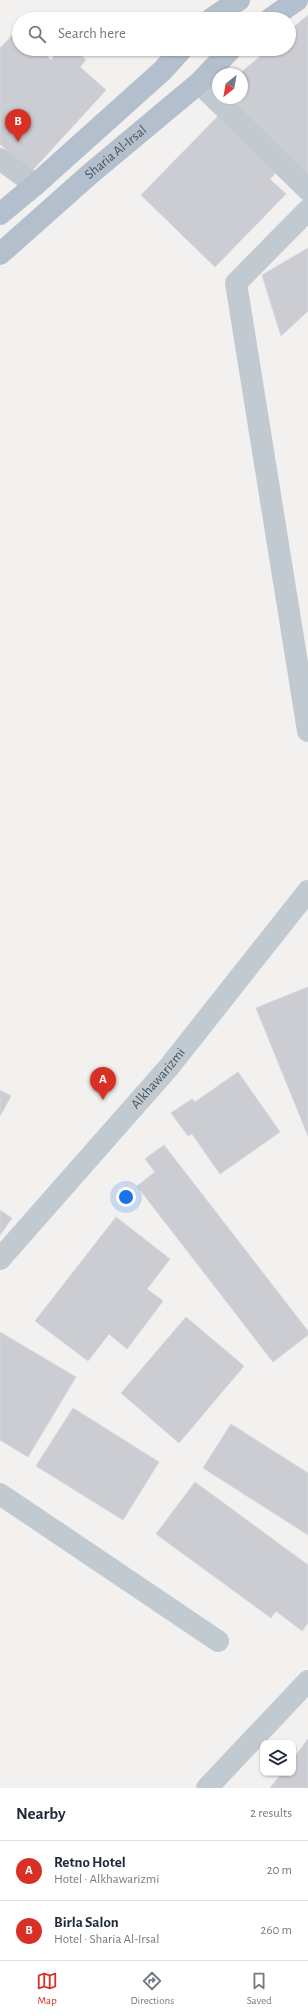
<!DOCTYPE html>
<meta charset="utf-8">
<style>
:root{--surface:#fff;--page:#f2f2f3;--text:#1f2937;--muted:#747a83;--line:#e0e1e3;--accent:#d93025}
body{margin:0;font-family:"Alegreya Sans",sans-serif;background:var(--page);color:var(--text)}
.controls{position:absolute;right:12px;bottom:12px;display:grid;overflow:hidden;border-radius:8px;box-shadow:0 1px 3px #0004}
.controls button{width:36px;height:36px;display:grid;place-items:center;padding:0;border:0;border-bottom:1px solid var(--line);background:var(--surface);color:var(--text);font:20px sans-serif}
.compass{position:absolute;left:212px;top:68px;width:36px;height:36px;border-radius:50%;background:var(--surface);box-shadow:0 1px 3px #0004;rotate:211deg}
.you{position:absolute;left:126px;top:1197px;width:14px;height:14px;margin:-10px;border:3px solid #fff;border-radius:50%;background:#1a73e8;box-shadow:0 0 0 6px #1a73e833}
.badge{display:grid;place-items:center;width:26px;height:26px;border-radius:50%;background:var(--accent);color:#fff;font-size:13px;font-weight:700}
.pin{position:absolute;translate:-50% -33px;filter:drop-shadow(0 1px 2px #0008)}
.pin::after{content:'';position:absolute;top:21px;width:14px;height:12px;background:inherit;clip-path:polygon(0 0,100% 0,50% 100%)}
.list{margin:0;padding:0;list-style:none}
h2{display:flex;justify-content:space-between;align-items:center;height:52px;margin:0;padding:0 16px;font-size:17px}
h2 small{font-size:13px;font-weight:400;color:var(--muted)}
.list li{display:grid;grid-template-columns:26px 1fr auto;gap:12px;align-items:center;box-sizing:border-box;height:60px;padding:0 16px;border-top:1px solid var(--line)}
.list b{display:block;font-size:15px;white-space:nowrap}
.list p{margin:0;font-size:13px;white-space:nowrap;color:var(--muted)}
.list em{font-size:13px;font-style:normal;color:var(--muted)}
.icon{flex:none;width:22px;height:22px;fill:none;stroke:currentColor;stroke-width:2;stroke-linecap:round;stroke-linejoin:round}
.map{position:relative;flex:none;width:308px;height:1788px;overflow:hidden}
.search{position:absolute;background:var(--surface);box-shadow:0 1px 3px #0004;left:12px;right:12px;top:12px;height:44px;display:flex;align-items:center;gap:10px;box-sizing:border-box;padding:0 14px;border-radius:22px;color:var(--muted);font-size:15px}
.sheet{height:172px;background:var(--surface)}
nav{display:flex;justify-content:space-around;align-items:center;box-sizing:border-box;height:56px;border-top:1px solid var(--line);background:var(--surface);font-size:11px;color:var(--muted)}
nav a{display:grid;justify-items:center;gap:2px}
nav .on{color:var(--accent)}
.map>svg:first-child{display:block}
.building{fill:#cbcdd2;stroke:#d5d7db}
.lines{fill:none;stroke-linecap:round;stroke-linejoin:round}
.minor{stroke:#c2cad1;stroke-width:22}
.major{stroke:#b3bfcc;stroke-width:22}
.labels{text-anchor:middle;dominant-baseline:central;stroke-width:3.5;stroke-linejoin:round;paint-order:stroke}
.street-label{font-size:14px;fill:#4a535c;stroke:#fff}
</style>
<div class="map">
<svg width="308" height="1788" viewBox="0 0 308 1788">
<rect width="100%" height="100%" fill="#f3f1f0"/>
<!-- building -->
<path class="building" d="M308 15V181L226 98H242V74H239L269 49H289V31Z
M18 29 19 49H39L51 60 61 49H74L86 60 80 67 106 90 31 172 0 144V48Z
M221 113 279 169 270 179 286 194 215 267 141 195Z
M308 248V311L281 336 262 275Z
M308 987V1136L256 1008Z
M238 1072 280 1132 220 1174 192 1134 188 1136 171 1113 192 1099 195 1102Z
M0 1090 11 1096 0 1116Z
M164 1145 308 1331V1335L273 1362 137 1186 155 1172 145 1159Z
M0 1210 12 1218 0 1235Z
M116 1217 170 1259 147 1289 163 1301 127 1349 109 1334 88 1361 35 1321Z
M186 1317 244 1366 179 1443 121 1393Z
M0 1332 76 1377 28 1457 0 1440Z
M73 1408 159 1462 123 1520 36 1466Z
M231 1424 308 1473V1535L203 1468Z
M195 1482 308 1565V1623L302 1631 276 1611 271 1618 156 1534Z
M308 1739V1788H270L282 1773H293V1759Z"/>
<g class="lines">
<!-- minor -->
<g class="minor">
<path d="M199 83 308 190"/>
<path d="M0 159 35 185"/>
<path d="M308 210 236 283 308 731"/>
<path id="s1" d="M0 1259 169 1067 308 891"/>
<path d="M0 1494 218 1641"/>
<path d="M207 1788 308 1681"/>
</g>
<!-- major -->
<g class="major">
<path d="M211 19 239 0"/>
<path d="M270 19 297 0"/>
<path d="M0 214 35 185 162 71 182 49"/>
<path id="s2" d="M0 254 90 174 199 83 231 49"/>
</g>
</g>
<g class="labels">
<!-- street labels -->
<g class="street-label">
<text stroke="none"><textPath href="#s2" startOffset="154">Sharia Al-Irsal</textPath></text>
<text stroke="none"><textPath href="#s1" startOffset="240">Alkhawarizmi</textPath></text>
</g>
</g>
</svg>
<div class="controls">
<button><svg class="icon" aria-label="layers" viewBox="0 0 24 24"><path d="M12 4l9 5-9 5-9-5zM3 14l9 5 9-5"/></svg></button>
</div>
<svg class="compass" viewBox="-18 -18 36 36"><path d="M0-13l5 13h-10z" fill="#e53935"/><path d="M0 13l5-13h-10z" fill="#747a83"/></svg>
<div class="you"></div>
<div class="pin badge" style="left:103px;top:1100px">A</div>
<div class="pin badge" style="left:18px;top:142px">B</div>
<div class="search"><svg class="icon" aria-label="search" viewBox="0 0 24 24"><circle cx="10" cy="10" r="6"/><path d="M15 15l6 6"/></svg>Search here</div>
</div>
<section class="sheet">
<h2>Nearby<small>2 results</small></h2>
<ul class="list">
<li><span class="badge">A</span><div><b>Retno Hotel</b><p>Hotel · Alkhawarizmi</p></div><em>20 m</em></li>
<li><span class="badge">B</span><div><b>Birla Salon</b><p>Hotel · Sharia Al-Irsal</p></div><em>260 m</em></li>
</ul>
</section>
<nav>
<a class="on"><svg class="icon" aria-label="map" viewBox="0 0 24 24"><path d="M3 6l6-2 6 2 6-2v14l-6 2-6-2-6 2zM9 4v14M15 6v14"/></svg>Map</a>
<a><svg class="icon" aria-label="directions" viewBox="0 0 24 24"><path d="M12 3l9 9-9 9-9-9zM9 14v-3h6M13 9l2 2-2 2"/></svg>Directions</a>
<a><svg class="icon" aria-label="saved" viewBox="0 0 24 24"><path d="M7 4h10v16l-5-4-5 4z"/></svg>Saved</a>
</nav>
